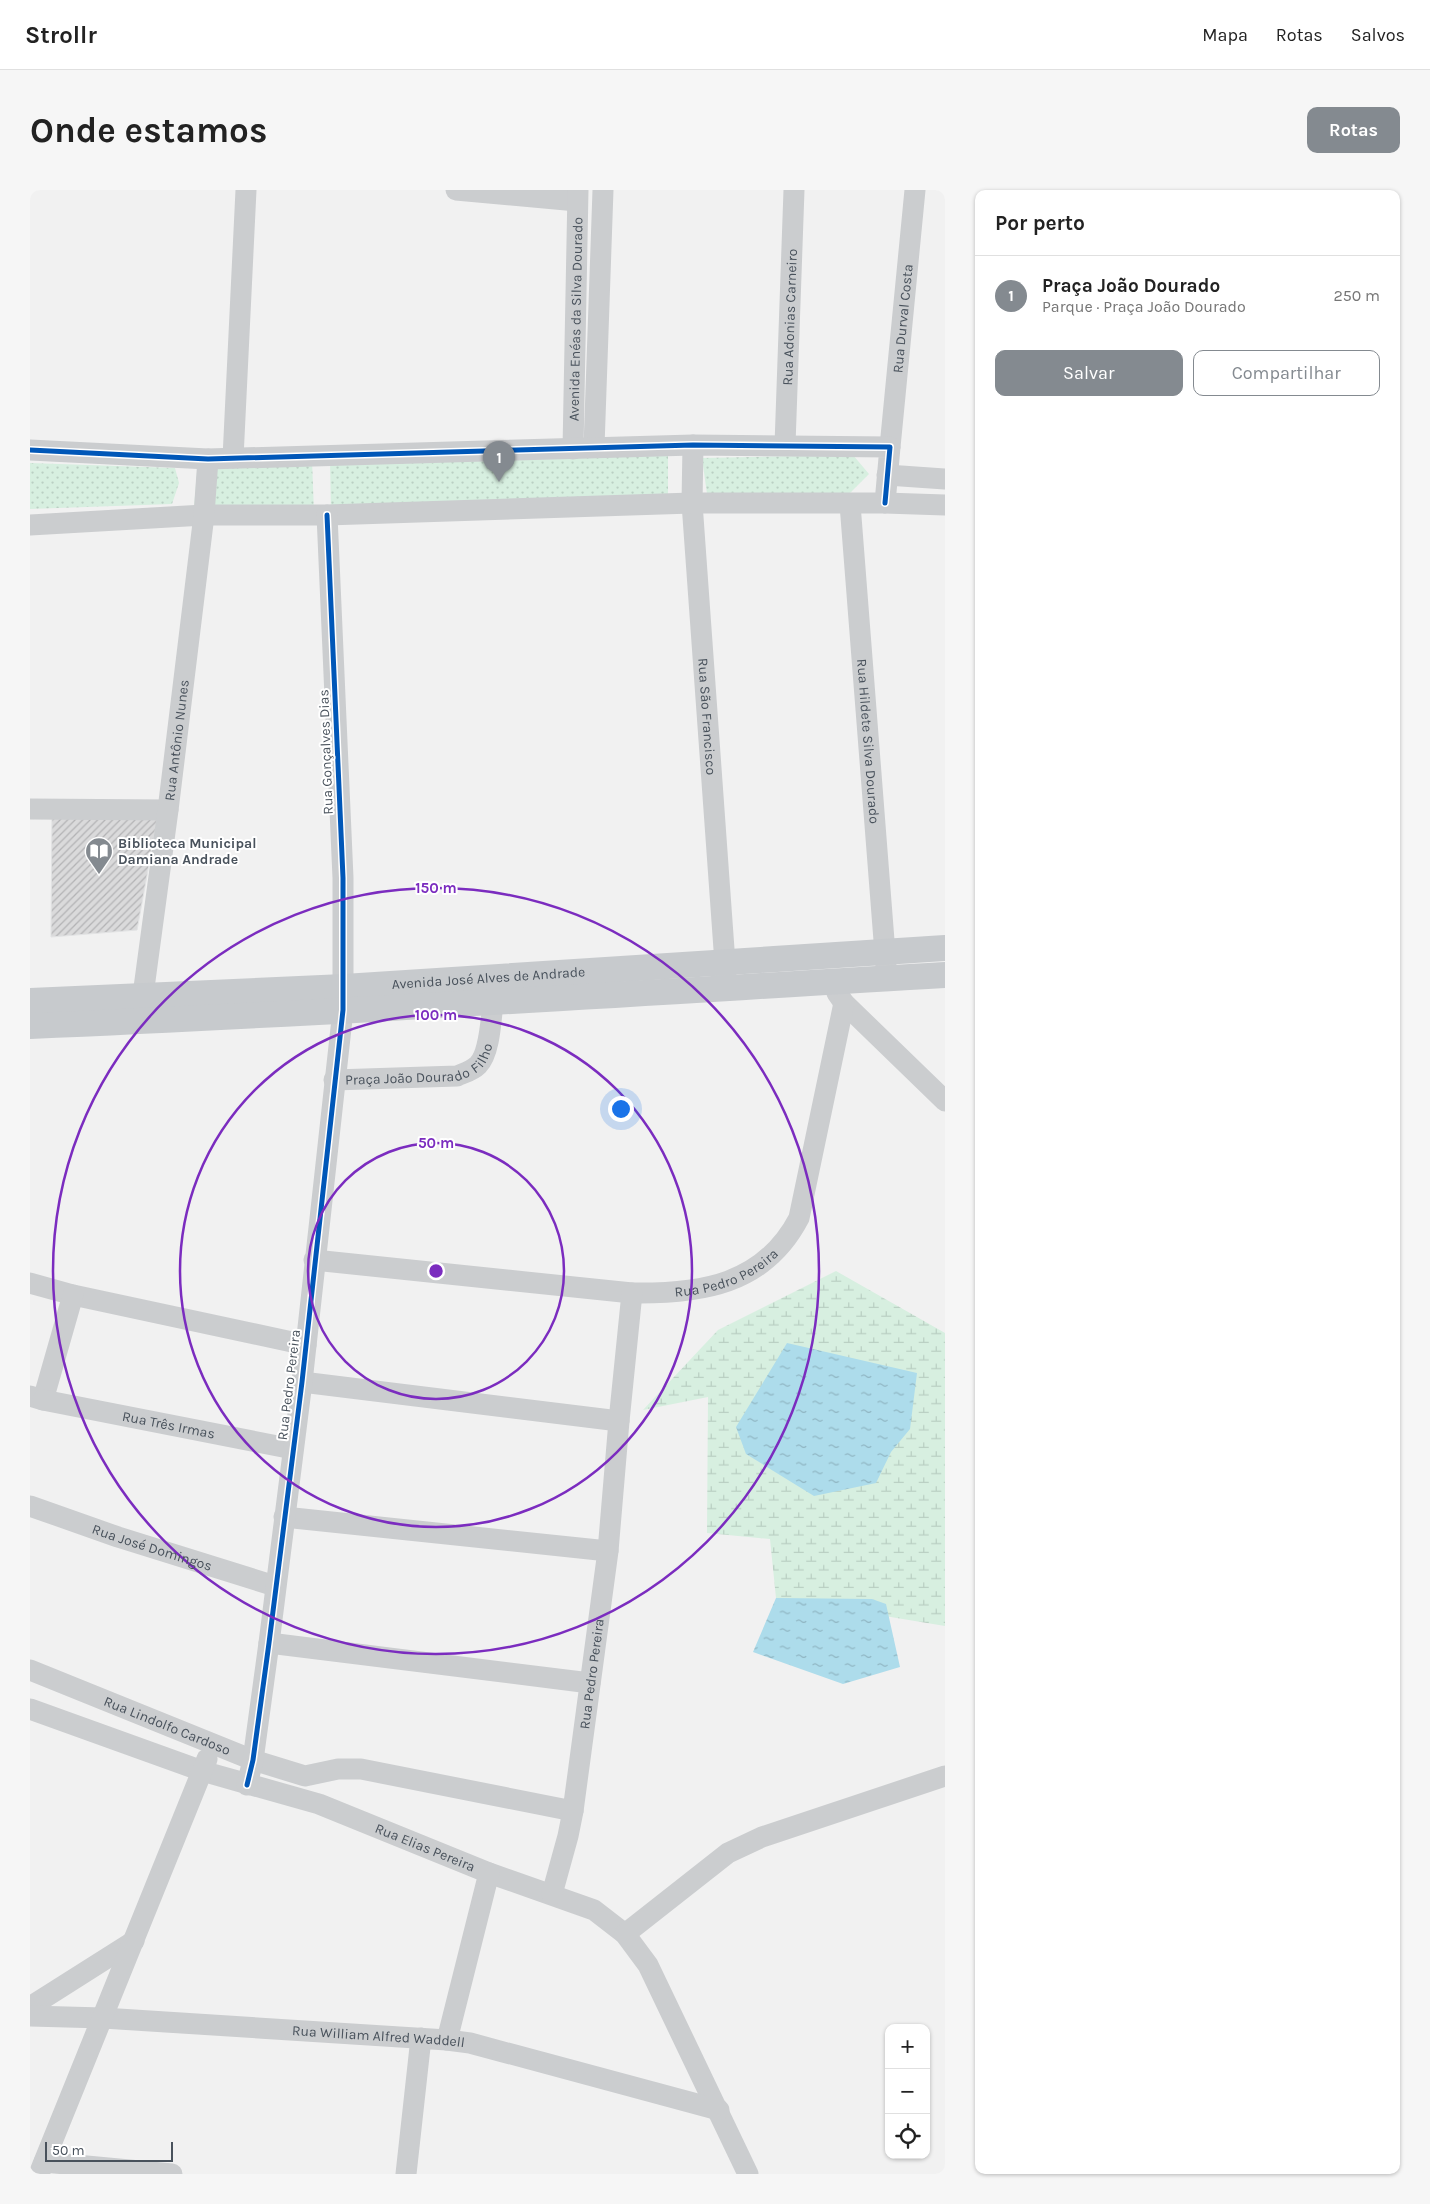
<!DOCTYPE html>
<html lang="pt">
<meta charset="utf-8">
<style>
:root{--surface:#fff;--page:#f6f6f6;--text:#222;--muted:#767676;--line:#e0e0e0;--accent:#848a90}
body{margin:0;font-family:Karla,sans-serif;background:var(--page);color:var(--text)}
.controls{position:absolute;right:15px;bottom:15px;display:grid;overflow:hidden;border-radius:10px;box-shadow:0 1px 4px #0004}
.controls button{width:45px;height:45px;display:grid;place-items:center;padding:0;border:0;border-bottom:1px solid var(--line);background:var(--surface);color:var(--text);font:25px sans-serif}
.scale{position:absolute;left:15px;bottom:12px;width:128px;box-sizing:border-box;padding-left:5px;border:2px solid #49525c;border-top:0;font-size:14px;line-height:18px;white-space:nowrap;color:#49525c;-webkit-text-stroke:4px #fff;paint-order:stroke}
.you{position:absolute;left:590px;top:918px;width:18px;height:18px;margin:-12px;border:4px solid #fff;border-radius:50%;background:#1a73e8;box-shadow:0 0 0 8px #1a73e833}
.badge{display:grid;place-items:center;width:32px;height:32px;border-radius:50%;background:var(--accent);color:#fff;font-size:16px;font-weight:700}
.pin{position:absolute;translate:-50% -41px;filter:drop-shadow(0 1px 2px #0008)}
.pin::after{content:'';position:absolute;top:26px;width:18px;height:15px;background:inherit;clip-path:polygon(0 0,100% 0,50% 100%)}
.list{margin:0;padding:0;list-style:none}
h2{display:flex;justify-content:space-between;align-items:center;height:65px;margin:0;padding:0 20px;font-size:21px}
h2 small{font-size:16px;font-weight:400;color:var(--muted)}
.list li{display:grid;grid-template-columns:32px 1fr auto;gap:15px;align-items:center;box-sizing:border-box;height:80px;padding:0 20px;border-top:1px solid var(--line)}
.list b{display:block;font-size:19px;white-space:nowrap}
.list p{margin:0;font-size:16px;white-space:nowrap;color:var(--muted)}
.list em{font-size:16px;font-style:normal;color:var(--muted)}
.actions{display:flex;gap:10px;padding:15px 20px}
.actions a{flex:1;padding:11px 0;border:1px solid var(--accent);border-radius:10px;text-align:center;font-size:18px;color:var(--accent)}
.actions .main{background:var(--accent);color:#fff}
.icon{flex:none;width:28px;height:28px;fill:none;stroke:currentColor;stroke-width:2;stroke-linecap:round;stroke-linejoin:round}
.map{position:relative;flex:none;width:915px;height:1984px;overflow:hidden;border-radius:10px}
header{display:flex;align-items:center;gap:30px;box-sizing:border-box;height:70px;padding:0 25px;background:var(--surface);border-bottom:1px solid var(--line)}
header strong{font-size:24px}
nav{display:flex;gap:28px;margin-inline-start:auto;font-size:18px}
.intro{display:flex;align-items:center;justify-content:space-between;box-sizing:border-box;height:120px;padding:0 30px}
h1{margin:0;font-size:35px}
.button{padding:12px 22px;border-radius:10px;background:var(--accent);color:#fff;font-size:18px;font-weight:700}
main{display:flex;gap:30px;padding:0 30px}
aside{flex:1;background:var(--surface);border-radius:10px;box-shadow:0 1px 4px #0004}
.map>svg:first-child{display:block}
.wetland{fill:url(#wetland-marsh)}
.park{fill:url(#park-dots)}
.water{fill:url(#water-ripples)}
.building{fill:url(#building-hatch);stroke:#e2e3e4}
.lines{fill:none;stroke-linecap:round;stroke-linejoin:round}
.minor{stroke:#cbcdcf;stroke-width:21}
.major{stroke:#c7cacd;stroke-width:26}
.cycleway-casing{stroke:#fff;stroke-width:8}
.cycleway{stroke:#0057b8;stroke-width:5}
.ring{fill:none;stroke:#7b2cbf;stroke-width:2.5}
.labels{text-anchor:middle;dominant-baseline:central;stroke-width:4;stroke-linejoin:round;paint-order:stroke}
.street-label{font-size:14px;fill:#49525c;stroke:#fff}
.poi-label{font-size:14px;font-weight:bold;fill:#49525c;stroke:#fff;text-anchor:start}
.centre{fill:#7b2cbf;stroke:#fff;stroke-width:2.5}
.ring-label{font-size:15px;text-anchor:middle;font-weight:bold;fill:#7b2cbf;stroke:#fff;stroke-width:4;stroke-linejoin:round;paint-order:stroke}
</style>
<header>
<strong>Strollr</strong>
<nav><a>Mapa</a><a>Rotas</a><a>Salvos</a></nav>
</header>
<div class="intro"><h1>Onde estamos</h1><a class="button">Rotas</a></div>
<main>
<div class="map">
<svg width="915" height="1984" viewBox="0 0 915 1984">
<defs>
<pattern id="wetland-marsh" width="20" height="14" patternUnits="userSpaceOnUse" patternTransform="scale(1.25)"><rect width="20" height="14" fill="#d7efe0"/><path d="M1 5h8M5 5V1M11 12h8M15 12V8" fill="none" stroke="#bacfc3"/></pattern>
<pattern id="park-dots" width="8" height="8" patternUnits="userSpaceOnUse" patternTransform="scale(1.25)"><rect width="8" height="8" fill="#d7efe0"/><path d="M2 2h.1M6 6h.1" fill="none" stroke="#bacfc3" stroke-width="1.8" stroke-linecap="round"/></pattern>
<pattern id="water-ripples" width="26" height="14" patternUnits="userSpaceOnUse" patternTransform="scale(1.25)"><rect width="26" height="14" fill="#addceb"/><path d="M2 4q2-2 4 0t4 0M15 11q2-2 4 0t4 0" fill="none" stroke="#8fb5c2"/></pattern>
<pattern id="building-hatch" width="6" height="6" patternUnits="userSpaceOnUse" patternTransform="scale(1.25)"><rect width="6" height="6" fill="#dadadb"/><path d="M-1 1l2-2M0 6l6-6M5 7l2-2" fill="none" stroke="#b3b3b5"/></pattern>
</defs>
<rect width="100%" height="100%" fill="#f1f1f1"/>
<!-- wetland -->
<path class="wetland" d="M806 1081 915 1143V1436L746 1408 740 1349 677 1343 678 1207 613 1220 688 1140Z"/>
<!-- park -->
<path class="park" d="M638 264V313L301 322 300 270Z
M823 265 839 284 817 306 678 311 672 268Z
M282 270 284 322 163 328 168 271Z
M0 273 145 278 149 293 142 314 0 319Z"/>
<!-- water -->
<path class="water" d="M757 1153 887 1183 880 1239 861 1262 846 1293 784 1306 716 1264 706 1237Z
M746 1408 842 1409 856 1414 870 1477 813 1494 723 1462Z"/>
<!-- building -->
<path class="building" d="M129 620 107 740 21 747 22 623Z"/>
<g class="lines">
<!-- minor -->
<g class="minor">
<path d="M426 0 547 11"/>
<path id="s1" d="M663 255 662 313 696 787"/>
<path id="s2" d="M755 255 764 0"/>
<path d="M564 257 573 0"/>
<path id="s3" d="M860 257 885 0"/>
<path id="s4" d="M543 259 548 0"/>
<path d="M0 260 178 269 663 255 860 257 855 313"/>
<path d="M203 268 216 0"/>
<path d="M857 285 915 289"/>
<path id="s5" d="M820 314 856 776"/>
<path d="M0 335 174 325H297L662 313H855L915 315"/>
<path d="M0 619 138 620"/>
<path d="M807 803 814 813 915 911"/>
<path id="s6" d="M111 820 138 620 174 325 178 269"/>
<path id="s7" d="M304 890 427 886C434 883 442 881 448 875 460 863 461 829 463 812"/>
<path id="s8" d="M284 1070 602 1103C671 1104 734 1095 769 1028L814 813"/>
<path d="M0 1093 43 1105 276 1155"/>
<path d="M272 1192 589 1231"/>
<path d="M0 1206 13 1210 43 1105"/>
<path id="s9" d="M13 1210 263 1259"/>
<path id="s10" d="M0 1316 88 1347 245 1396"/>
<path d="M254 1327 578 1361"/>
<path d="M239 1453 560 1493"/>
<path id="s11" d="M0 1480 223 1570 275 1586 308 1579H331L543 1621"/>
<path id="s12" d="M0 1519 172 1581 289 1614 459 1683 564 1720 595 1744 618 1775 718 1984"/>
<path d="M217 1595 223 1570 239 1453 272 1192 313 820V688L297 325"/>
<path id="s13" d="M522 1704 538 1646 543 1621 578 1361 589 1231 602 1103"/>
<path d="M595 1744 698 1663 732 1647 915 1586"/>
<path d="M0 1817 104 1751"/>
<path id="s14" d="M0 1826 73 1828 417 1850 440 1853 689 1920"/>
<path d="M417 1850 459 1683"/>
<path d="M14 1972 142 1984"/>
<path d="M9 1984 177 1569"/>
<path d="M376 1984 391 1848"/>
</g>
<!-- major -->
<g class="major">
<path id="s15" d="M0 811 314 797 915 758"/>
<path d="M0 836C305 823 610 803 915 785"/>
</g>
<!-- cycleway casing -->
<g class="cycleway-casing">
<path id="cycleway" d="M0 260 178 269 663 255 860 257 855 313
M217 1595 223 1570 239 1453 272 1192 313 820V688L297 325"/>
</g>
<!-- cycleway -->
<use href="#cycleway" class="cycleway"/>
</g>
<!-- distance rings -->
<g class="ring">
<circle cx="406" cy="1081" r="128"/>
<circle cx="406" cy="1081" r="256"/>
<circle cx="406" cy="1081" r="383"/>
</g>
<!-- icons -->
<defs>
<g id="library-pin" transform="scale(1.4375)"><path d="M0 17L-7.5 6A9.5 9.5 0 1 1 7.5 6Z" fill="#848a90" stroke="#fff"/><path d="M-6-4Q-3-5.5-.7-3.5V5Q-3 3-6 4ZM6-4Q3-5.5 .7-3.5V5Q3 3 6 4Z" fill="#fff"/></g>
</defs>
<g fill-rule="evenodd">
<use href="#library-pin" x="69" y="661"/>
</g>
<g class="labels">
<!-- street labels -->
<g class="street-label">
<text stroke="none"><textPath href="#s2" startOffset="128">Rua Adonias Carneiro</textPath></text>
<text stroke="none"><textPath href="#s3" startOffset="129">Rua Durval Costa</textPath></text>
<text stroke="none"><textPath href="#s4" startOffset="130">Avenida Enéas da Silva Dourado</textPath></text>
<text stroke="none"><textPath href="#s1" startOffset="272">Rua São Francisco</textPath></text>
<text stroke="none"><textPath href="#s6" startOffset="272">Rua Antônio Nunes</textPath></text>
<text stroke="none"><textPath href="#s5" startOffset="238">Rua Hildete Silva Dourado</textPath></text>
<text transform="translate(296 562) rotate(-92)">Rua Gonçalves Dias</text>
<text stroke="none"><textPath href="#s15" startOffset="459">Avenida José Alves de Andrade</textPath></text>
<text stroke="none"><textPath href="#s7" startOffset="91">Praça João Dourado Filho</textPath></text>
<text stroke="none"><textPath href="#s8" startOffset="418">Rua Pedro Pereira</textPath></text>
<text transform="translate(259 1195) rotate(-83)">Rua Pedro Pereira</text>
<text stroke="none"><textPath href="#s9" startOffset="128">Rua Três Irmas</textPath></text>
<text stroke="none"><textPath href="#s10" startOffset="129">Rua José Domingos</textPath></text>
<text stroke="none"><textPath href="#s13" startOffset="224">Rua Pedro Pereira</textPath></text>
<text stroke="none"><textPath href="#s11" startOffset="148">Rua Lindolfo Cardoso</textPath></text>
<text stroke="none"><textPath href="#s12" startOffset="419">Rua Elias Pereira</textPath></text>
<text stroke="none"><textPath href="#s14" startOffset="349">Rua William Alfred Waddell</textPath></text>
</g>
<!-- poi labels -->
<g class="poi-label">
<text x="88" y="653">Biblioteca Municipal<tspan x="88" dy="16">Damiana Andrade</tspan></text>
</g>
</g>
<circle cx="406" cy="1081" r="8" class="centre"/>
<g class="ring-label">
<text x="406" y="703">150 m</text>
<text x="406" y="830">100 m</text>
<text x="406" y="958">50 m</text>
</g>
</svg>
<div class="controls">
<button>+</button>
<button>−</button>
<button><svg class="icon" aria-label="locate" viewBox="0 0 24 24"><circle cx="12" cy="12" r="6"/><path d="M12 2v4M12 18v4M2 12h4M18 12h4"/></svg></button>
</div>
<div class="scale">50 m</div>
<div class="you"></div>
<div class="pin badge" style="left:469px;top:292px">1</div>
</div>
<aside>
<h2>Por perto<small></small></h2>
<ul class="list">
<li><span class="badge">1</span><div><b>Praça João Dourado</b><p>Parque · Praça João Dourado</p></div><em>250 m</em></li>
</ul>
<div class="actions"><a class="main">Salvar</a><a>Compartilhar</a></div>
</aside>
</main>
